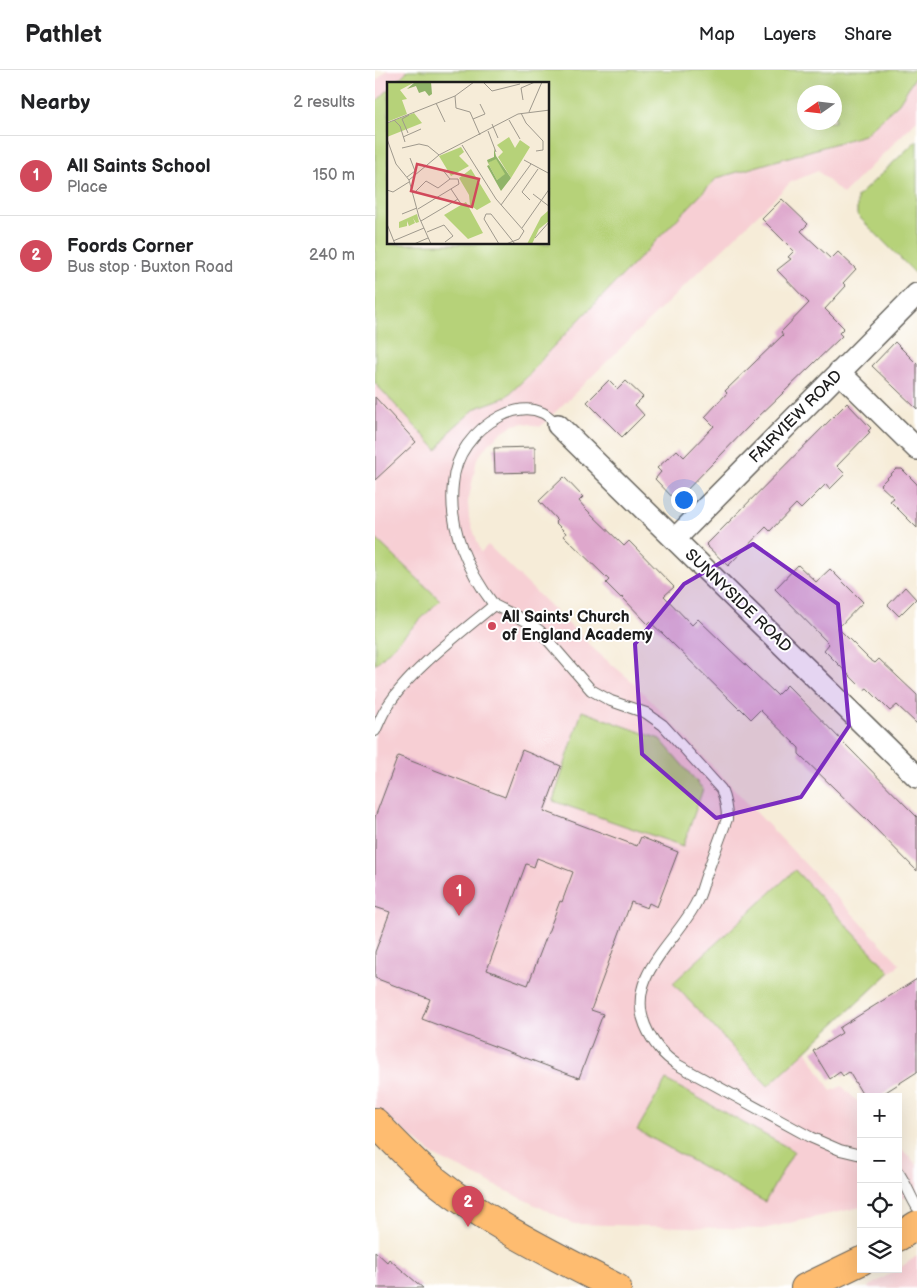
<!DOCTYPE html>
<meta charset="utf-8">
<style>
:root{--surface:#fff;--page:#f6f6f6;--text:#202124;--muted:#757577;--line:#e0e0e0;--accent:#d1495b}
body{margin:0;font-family:"Balsamiq Sans",sans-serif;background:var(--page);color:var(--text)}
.controls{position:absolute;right:15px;bottom:15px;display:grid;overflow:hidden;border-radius:0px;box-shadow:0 5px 20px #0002}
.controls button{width:45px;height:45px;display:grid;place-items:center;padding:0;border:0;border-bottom:1px solid var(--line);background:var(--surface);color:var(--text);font:25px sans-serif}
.compass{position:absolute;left:422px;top:15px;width:45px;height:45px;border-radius:50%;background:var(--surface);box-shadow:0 5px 20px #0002;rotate:256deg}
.you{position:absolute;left:308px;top:429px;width:18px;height:18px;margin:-12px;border:4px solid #fff;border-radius:50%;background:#1a73e8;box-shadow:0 0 0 8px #1a73e833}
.badge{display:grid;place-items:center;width:32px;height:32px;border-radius:50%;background:var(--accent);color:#fff;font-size:16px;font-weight:700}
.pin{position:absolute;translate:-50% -41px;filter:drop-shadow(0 1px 2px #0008)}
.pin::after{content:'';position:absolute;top:26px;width:18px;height:15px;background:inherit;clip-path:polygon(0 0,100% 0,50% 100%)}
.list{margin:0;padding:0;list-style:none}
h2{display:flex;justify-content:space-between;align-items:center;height:65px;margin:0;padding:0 20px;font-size:21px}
h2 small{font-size:16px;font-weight:400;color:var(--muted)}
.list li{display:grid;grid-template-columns:32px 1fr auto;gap:15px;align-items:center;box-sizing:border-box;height:80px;padding:0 20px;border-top:1px solid var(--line)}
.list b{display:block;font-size:19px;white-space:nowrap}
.list p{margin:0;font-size:16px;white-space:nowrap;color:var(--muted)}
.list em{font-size:16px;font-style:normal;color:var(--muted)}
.icon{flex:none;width:28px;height:28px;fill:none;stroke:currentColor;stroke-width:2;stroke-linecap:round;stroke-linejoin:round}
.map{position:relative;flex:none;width:542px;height:1218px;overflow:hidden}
header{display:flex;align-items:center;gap:30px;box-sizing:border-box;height:70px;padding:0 25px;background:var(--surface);border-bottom:1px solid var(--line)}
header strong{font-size:24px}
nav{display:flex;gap:28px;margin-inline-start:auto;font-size:18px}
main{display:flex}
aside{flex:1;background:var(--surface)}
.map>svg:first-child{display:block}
.built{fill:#f7cfd4;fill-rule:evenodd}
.green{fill:#b6d279;stroke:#69774a;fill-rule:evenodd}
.building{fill:#dea7cc;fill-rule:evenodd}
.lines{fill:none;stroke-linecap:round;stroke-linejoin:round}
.lane-casing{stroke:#68655e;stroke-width:12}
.street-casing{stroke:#68655e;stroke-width:24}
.highway-casing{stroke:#68655e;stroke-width:30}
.lane{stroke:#fff;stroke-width:10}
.street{stroke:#fff;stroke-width:21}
.highway{stroke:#febc70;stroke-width:28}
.marked{fill:#7b2cbf;fill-opacity:0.2;stroke:#7b2cbf;stroke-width:4;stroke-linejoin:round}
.poi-dot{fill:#d1495b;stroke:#fff;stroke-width:2}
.labels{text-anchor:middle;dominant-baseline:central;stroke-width:4;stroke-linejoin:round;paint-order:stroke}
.street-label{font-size:16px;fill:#1c1c1c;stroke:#fff}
.poi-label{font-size:16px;font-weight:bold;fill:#1c1c1c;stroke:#fff;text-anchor:start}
.inset-road{fill:none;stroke:#9f998d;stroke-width:1}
.view{fill:#d1495b;fill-opacity:0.15;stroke:#d1495b;stroke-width:2.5}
.inset-edge{fill:none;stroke:#1c1c1c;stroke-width:2.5}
</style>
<header>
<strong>Pathlet</strong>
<nav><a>Map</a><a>Layers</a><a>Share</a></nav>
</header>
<main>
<aside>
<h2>Nearby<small>2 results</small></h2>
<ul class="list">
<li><span class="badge">1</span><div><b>All Saints School</b><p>Place</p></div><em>150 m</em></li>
<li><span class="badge">2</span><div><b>Foords Corner</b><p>Bus stop · Buxton Road</p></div><em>240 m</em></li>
</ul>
</aside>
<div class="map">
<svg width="542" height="1218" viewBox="0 0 542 1218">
<rect width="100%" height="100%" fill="#fff"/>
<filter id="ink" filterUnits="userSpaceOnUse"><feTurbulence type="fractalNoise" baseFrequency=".02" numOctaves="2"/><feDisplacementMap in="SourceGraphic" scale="10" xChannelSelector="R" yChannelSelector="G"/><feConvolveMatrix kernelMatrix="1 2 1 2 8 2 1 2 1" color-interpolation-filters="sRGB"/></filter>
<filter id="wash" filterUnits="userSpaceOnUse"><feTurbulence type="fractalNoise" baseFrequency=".0096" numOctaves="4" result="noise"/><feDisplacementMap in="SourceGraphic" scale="20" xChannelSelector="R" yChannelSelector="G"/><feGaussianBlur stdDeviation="1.12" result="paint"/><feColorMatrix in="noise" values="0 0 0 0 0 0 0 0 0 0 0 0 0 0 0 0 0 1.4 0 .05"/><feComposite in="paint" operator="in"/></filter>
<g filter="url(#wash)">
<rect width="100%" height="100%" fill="#f6ecd8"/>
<!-- built -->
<path class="built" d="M12 0H542V50L468 124 443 101 416 112 165 357 150 353 138 355 128 361 113 374 102 389 93 432 94 448 106 482 113 475 222 582 258 612 525 894 431 980 456 1021 467 1016 486 1035V1137L388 1159 199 1154 60 1086 0 1037V595L64 530 0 468V12ZM14 14H174V174H14ZM430 22H460V52H430Z
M523 1075 542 1095V1125L523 1129Z
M542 1186V1218H492L523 1199Z"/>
<!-- green -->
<path class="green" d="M33 0H542V4L524 33 489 65 342 108 173 282 154 305 131 327 101 338 77 359 62 380 0 313V33L14 19V174H174V14H19ZM430 22H460V52H430Z
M542 70V205L482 145V127Z
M0 468 65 530 0 595Z
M207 641 285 669 328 719 308 776 178 731Z
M420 800 515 902 393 1016 298 913Z
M291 1010 419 1081 390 1132 262 1060Z"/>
<g id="blocks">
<!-- building -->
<path class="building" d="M407 129 433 154 426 161 456 189 463 182 481 199 468 213 471 216 450 239 469 258 464 263 467 266 378 352 301 431 280 409 286 402 282 398 302 380 309 387 339 356 330 347 352 323 350 321 408 265 406 262 434 233 402 200 416 189 413 187 419 181 387 149Z
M520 272 542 294V339L497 296Z
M234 310 243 319 251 311 268 327 260 335 269 345 247 367 212 332Z
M0 327 41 372 0 410Z
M472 333 496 358 493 361 495 362 462 396 470 404 455 419 451 414 426 439 421 434 395 461 391 457 353 496 331 475Z
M160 377V402L120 403 119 378Z
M521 399H527L542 414V458L515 431 519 428 505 415Z
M189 407 208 427 204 431 210 438 249 476 254 471 299 517 289 526 317 555 323 549 402 625 412 615 542 747V801L493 751 424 684V678L385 640 376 649 365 638 364 639 289 565 275 552 273 554 247 527 246 528 231 513 234 510 189 466 191 463 180 452 182 450 164 431Z
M423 495 441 512 455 499 488 532 463 558 494 589 500 593 504 589 542 625V654L522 635 515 641 492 618 489 620 449 580 454 574 400 519Z
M530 517 541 529 524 546 513 535Z
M147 680 186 696 169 741 262 776 266 767 303 782 282 837 274 833 272 838 256 832 216 940 228 944 204 1008 47 949 55 929 0 908V882L15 842 0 837V747L23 686 130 727ZM162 788 198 802 187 832 185 831 153 915 112 900 151 794 159 797Z
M542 909V1002L503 1027H489L474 1002 468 1006 465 1002 455 1009 438 981 467 963 464 958Z
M0 1181 12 1192 14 1189 48 1218H0Z"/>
</g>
</g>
<g filter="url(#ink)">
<use href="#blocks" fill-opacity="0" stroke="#68655e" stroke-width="1"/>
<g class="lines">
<!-- lane casing -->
<g class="lane-casing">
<path id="lane" d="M119 535 153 552 165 561 216 620 236 631 271 643 288 655 346 719C350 729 352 738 352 749 345 768 338 787 331 806 328 814 326 824 322 831 303 871 250 905 270 955 277 972 287 985 303 995L435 1067 465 1080 486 1085
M0 661C4 653 7 644 12 637 35 600 86 563 119 535 93 501 73 458 78 414 79 401 84 386 92 375 107 354 141 330 168 343 174 346 178 351 183 355
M523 1102C531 1113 535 1126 542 1137"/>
</g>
<!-- street casing -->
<g class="street-casing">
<path id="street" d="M464 302 542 379
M183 355 542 707
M300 469 542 224"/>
</g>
<!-- highway casing -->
<g class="highway-casing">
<path id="highway" d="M0 1052C20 1073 39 1093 61 1111 116 1155 180 1186 242 1218
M523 1167 542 1155
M430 1218 486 1191"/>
</g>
<!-- lane -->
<use href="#lane" class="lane"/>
<!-- street -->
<use href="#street" class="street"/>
<!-- highway -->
<use href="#highway" class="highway"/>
</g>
</g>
<!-- marked area -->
<path class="marked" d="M378 474 463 534 474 656 426 727 341 748 267 684 260 574 309 514Z"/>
<!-- markers -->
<circle class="poi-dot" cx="117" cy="556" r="5"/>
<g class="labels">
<!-- street labels -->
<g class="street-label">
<text transform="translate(421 347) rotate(-45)">FAIRVIEW ROAD</text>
<text transform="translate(363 531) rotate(44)">SUNNYSIDE ROAD</text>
</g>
<!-- poi labels -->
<g class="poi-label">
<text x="127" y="547">All Saints' Church<tspan x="127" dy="18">of England Academy</tspan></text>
</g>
</g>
<!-- overview -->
<g transform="translate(12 12)">
<rect width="162" height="162" fill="#f6ecd8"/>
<path d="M0 0H28L13 8 20 17 15 18 20 32 0 40ZM27 31 35 41 0 55V41ZM122 55 128 66 133 58 143 65 124 96 111 75 116 70 110 63ZM74 65 77 70 72 74 82 84 64 94 52 74ZM109 76 119 92 110 98 101 81ZM84 87 104 120 90 128 83 123 82 113 72 96ZM79 120 96 151 81 157 57 133ZM162 128V139L152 147 145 162H140L154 135ZM30 132 32 140 29 141 26 136 28 141 22 144 20 139V144L12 146V140Z" fill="#b6d279"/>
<path d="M28 0H44L45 12 42 14 38 9 32 11 29 4 20 7ZM107 66 109 74 124 96 114 109 100 84 102 83 110 98 118 92 109 77 101 81 100 78 107 75Z" fill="#90b469"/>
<path class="inset-road" d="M96 0 105 9 133 2M68 14 69 26 83 30 93 53M136 18 134 6 148 0M49 21 58 40M142 30 155 0M134 31 139 41 156 59V68L149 69M86 37 98 32 93 22M7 38 13 44 18 60M122 38 133 57M0 41 68 14 87 0M105 42 111 56M101 49 109 70M21 51 15 37 22 33M16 55 34 47M0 57 9 82 22 98M75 63 109 117 137 149 132 157 119 162M15 66 32 62 41 64 52 73M137 78 163 92M20 95 28 89 23 76M64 107 74 122M0 108 6 110 22 100M27 111 39 99 51 106 63 97M146 112 163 125M143 118 135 110 151 87M114 123 144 82M31 127 72 102 71 97H63L55 87M15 132 30 126M34 139 71 117M0 142 8 162M135 146 163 106M40 150 57 143 66 154 58 160M148 156 163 139M6 159 37 146M27 162 41 156M44 162 32 135 22 98 52 73 131 32 163 28M112 162 97 137 99 132H104L128 162"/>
<path class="view" d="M30 82 92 97 85 125 24 109Z"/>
<rect width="162" height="162" class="inset-edge"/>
</g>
</svg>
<div class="controls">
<button>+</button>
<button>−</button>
<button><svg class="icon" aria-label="locate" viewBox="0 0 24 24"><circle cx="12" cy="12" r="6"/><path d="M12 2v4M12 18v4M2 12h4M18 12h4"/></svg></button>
<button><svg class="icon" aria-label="layers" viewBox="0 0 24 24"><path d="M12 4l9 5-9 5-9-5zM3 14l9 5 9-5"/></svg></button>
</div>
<svg class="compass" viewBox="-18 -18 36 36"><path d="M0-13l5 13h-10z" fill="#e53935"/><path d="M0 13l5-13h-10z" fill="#757577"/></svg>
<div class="you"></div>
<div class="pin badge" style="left:84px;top:846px">1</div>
<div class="pin badge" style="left:93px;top:1157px">2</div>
</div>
</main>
